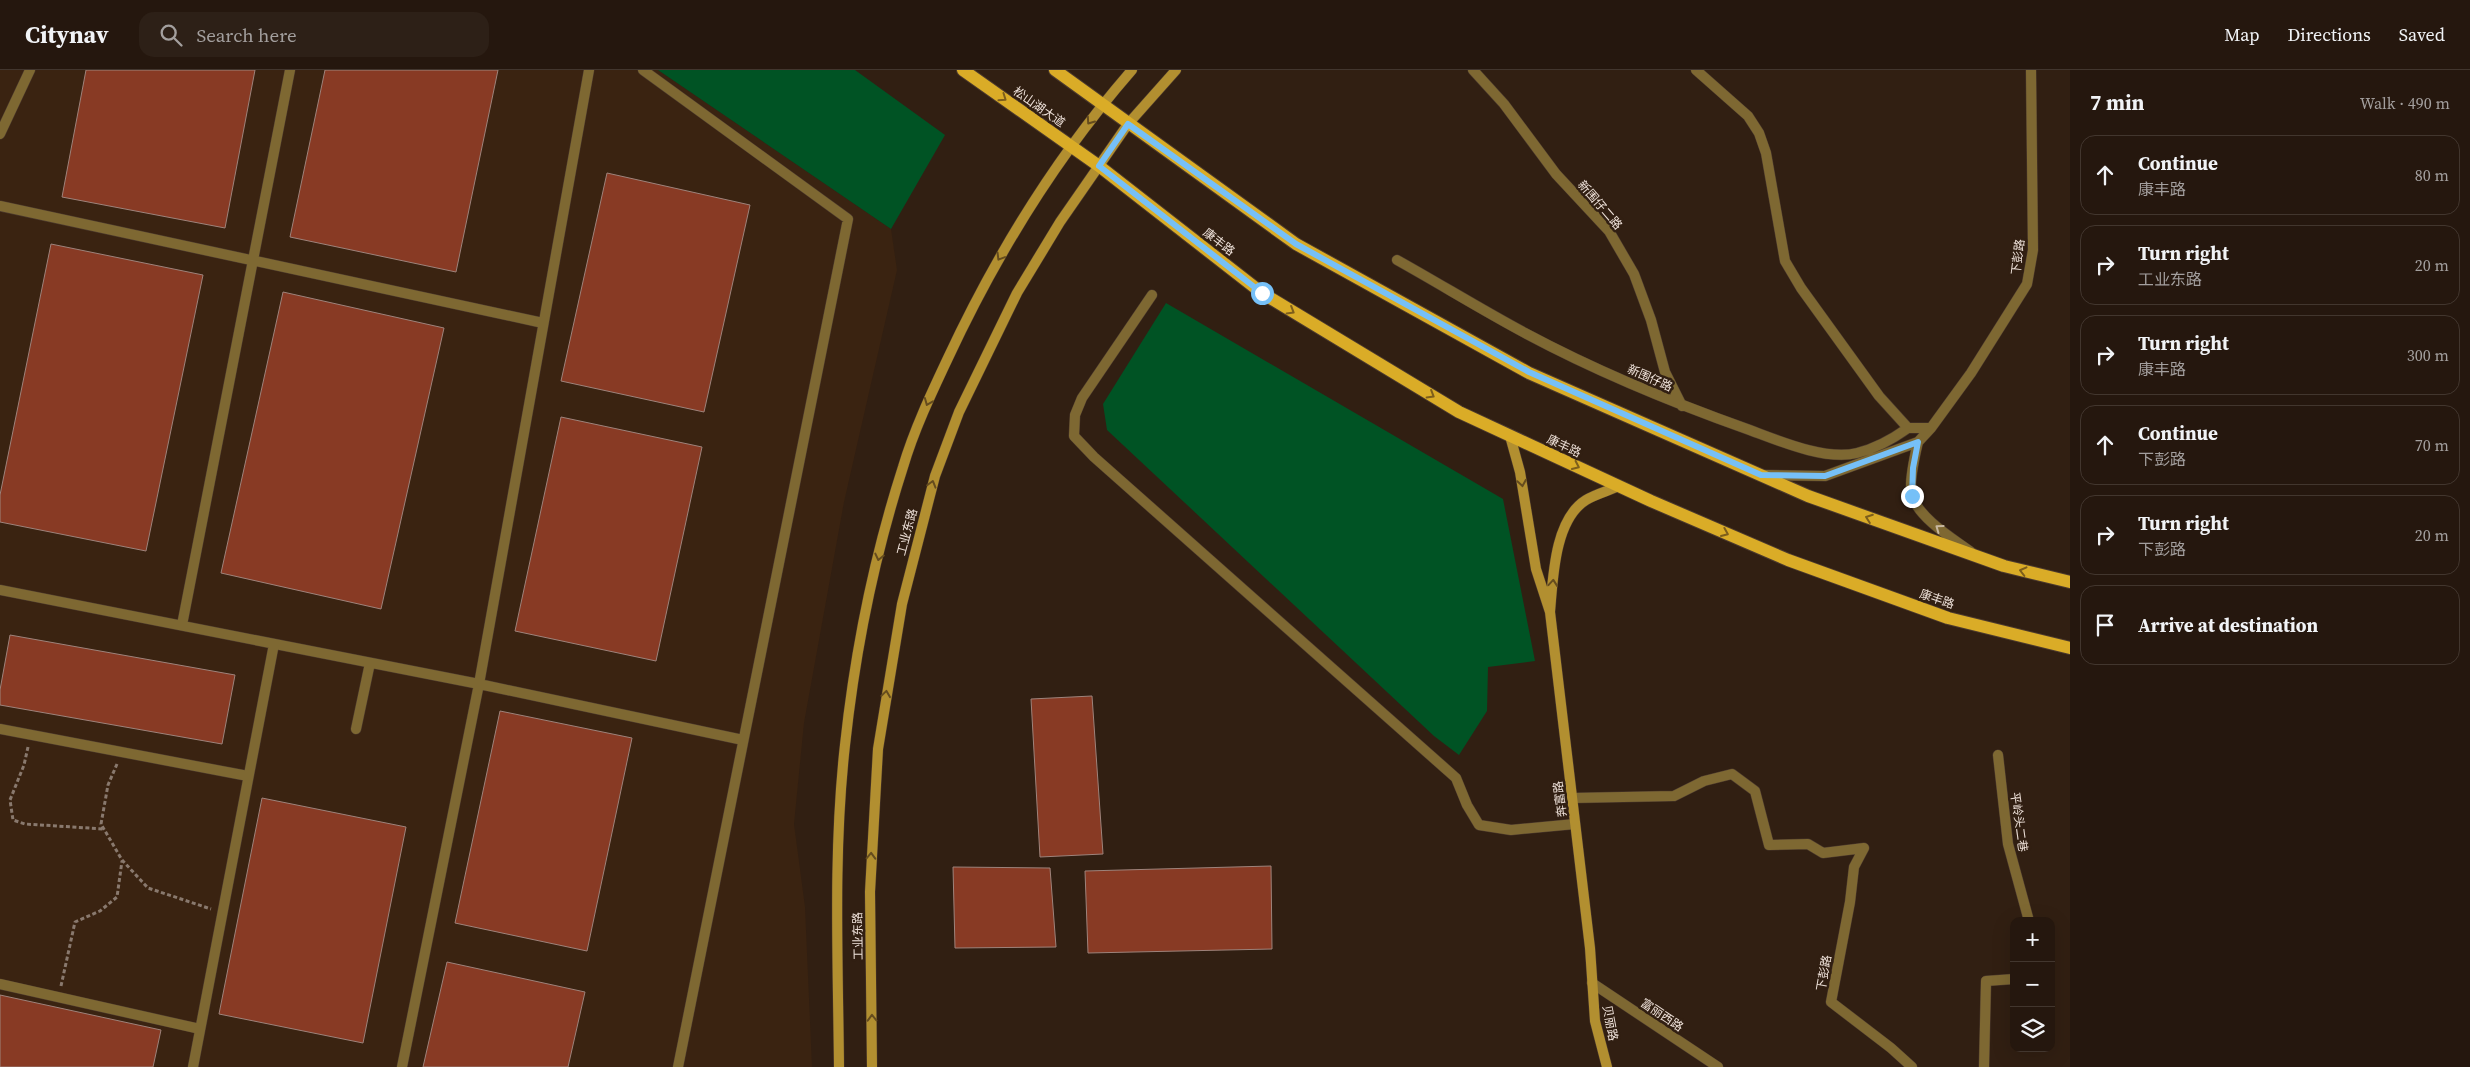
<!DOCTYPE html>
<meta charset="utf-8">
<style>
:root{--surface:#25170e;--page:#2d2017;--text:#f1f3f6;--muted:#a39f9e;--line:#42362e}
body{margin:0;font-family:"Source Serif 4","Noto Sans SC",serif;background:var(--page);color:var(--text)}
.controls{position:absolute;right:15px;bottom:15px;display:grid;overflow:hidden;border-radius:10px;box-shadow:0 5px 20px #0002}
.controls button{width:45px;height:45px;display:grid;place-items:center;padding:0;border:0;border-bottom:1px solid var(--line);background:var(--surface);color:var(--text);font:25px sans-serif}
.stop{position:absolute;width:15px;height:15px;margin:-11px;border:4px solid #76c0f7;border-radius:50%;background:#fff}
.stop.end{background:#76c0f7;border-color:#fff;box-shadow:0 1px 5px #0008}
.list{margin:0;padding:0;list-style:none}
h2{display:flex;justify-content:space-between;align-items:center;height:65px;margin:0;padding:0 20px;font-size:21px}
h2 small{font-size:16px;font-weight:400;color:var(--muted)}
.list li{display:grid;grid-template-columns:32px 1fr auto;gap:15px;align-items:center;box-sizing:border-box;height:80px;margin:0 10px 10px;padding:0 10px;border:1px solid var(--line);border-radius:15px}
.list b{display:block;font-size:19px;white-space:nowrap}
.list p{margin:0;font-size:16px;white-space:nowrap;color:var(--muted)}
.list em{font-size:16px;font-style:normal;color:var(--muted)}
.icon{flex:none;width:28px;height:28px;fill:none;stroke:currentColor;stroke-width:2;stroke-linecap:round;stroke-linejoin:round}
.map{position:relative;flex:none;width:2070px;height:997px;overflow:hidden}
header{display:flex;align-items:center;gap:30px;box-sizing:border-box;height:70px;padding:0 25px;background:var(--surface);border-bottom:1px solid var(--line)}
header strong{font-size:24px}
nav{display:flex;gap:28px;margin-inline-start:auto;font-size:18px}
.search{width:350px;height:45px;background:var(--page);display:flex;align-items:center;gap:12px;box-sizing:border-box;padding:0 18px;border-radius:15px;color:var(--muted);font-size:19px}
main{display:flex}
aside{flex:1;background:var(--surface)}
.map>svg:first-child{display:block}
.built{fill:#3a2311}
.green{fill:#005324}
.building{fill:#883a24;stroke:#9e837b}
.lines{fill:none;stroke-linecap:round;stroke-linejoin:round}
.lane-casing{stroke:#4c3a2e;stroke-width:11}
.street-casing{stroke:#4c3a2e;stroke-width:11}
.secondary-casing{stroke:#4c3a2e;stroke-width:11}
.primary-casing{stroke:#4c3a2e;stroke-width:14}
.path{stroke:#89796e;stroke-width:3;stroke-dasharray:4 2.5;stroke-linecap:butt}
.lane{stroke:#7e6832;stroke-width:10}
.street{stroke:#7e6832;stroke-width:10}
.secondary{stroke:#b28f30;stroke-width:10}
.primary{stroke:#daac27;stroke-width:12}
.oneway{stroke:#7d5e1b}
.oneway2{stroke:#654c1e}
.oneway3{stroke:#c7b79f}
.route{stroke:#76c0f7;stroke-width:6}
.labels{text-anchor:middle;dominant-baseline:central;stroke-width:5;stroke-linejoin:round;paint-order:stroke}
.street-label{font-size:12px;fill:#efe2da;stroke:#311f12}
</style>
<header>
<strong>Citynav</strong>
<div class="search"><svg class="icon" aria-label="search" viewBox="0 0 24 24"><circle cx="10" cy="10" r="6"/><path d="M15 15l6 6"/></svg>Search here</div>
<nav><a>Map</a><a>Directions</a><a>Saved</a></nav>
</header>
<main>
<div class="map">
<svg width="2070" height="997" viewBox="0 0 2070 997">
<rect width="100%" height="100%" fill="#311f12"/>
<!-- built -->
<path class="built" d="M0 0H658L891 159 897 200 844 432 804 653 794 754 805 837 812 997H0Z"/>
<!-- green -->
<path class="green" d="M658 0H855L945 65 891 159Z
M1166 233 1503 429 1535 591 1488 597 1487 641 1459 685 1434 666 1107 360 1103 334Z"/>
<!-- building -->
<path class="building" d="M86 0H255L225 158 62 127Z
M325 0H498L456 202 290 167Z
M607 103 750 135 704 342 561 311Z
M51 174 203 205 146 481 0 452V425Z
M283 222 444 258 381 539 221 503Z
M561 347 702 377 656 591 515 561Z
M10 565 235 605 222 674 0 635V620Z
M1092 626 1103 784 1040 787 1031 629Z
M500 641 632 668 587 881 455 853Z
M262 728 406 757 363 973 219 944Z
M1271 796 1272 879 1088 883 1085 801Z
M953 797 1050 798 1056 877 955 878Z
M447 892 585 922 568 997H423Z
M0 925 161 960 153 997H0Z"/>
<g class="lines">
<!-- lane casing -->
<g class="lane-casing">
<path id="lane" d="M1998 685 2008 774 2029 851
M1572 728 1674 726 1704 711 1732 704 1755 721 1769 775 1808 774 1823 783 1864 778
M1864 778 1854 797 1850 832 1831 932 1891 978 1912 997
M1984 997 1986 911 2014 909"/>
</g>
<!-- street casing -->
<g class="street-casing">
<path id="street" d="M589 0 479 614 743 670
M643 0 848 149 678 997
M1473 0 1504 34 1556 104 1609 161 1634 204 1651 250 1665 302 1682 336
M1696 0 1748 46 1759 63 1766 83 1785 191 1801 218 1879 326 1908 358H1931
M0 64 30 0
M0 136 543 253
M1397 190C1440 214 1482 240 1525 263 1596 301 1671 332 1747 359 1777 370 1825 391 1857 383 1874 379 1894 368 1908 358
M1152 225 1082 328 1075 345 1074 366 1094 387 1456 708 1467 735 1479 755 1511 760 1575 754
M1918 372 1931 358 1971 303 2027 214 2033 180 2031 0
M1766 405 1825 406 1918 372C1915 385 1908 414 1912 426 1920 449 1952 468 1971 482
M0 520 479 614 402 997
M182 555 290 0
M0 659 248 706
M356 659 370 593
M1592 913 1718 997
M0 914 200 959
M193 997 274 574"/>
</g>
<!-- secondary casing -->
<g class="secondary-casing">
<path id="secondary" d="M1510 366 1520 402 1536 499 1550 542C1553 509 1554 450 1586 430 1596 424 1608 421 1619 416
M1550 542 1590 878 1595 951 1607 997
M839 997C838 890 833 782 845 675 855 582 874 487 903 397 914 360 931 324 948 288 996 185 1057 86 1132 0
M872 997 870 822 878 679 902 534 935 406 959 342 1017 223 1060 152 1128 54 1176 0"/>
</g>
<!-- primary casing -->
<g class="primary-casing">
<path id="primary" d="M963 0 1099 96 1262 223 1459 342 1651 431 1788 490 1948 548 2070 578
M1055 0 1296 174 1529 303 1808 426 2004 496 2070 512"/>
</g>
<!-- path -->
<path class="path" d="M28 677 24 695 10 730 13 750 25 754 104 759
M117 694 108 715 101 754 122 790 148 818 211 839
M61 916 75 852 100 841 117 827 122 791"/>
<!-- lane -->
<use href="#lane" class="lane"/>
<!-- street -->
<use href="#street" class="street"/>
<!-- secondary -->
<use href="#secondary" class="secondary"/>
<!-- primary -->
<use href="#primary" class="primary"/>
</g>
<!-- one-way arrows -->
<defs><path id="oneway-chevron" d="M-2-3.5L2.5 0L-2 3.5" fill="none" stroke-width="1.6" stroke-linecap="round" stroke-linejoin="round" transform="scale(1.25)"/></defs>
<g class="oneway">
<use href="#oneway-chevron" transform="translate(1003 28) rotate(35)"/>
<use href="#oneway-chevron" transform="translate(1291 241) rotate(31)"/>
<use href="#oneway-chevron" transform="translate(1431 325) rotate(31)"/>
<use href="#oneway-chevron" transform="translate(1576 396) rotate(25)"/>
<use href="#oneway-chevron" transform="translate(1869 448) rotate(-160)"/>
<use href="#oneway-chevron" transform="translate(1725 463) rotate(23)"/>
<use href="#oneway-chevron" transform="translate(2023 501) rotate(-166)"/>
</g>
<g class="oneway2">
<use href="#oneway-chevron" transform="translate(1090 51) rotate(125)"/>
<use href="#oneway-chevron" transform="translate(1000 187) rotate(121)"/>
<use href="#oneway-chevron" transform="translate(928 332) rotate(112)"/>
<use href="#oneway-chevron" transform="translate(1522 413) rotate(81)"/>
<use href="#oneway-chevron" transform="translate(932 414) rotate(-74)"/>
<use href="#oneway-chevron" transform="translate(879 487) rotate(103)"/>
<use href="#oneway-chevron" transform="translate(1553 513) rotate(-85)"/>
<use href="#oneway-chevron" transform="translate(886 624) rotate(-82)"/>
<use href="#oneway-chevron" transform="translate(871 786) rotate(-88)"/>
<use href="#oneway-chevron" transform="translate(872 948) rotate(-91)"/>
</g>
<use class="oneway3" href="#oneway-chevron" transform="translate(1939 458) rotate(-144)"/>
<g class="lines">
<!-- route -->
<path class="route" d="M1262 223 1099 96 1128 54 1296 174 1529 302 1761 405 1825 406 1918 372 1913 398 1912 426"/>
</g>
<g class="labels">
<!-- street labels -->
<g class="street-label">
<text transform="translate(1039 37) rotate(35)">松山湖大道</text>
<text transform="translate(1600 135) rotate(49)">新围仔二路</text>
<text transform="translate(1219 172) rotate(38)">康丰路</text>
<text transform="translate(2018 187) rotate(-83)">下彭路</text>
<text transform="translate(1650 308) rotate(24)">新围仔路</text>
<text transform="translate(1564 376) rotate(25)">康丰路</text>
<text transform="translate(907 462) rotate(-75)">工业东路</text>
<text transform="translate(1937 529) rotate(19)">康丰路</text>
<text transform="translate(1560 729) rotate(-97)">奔富路</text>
<text transform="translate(2019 752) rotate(82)">平岭头二巷</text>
<text transform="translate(858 866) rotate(-91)">工业东路</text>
<text transform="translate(1824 903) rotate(-80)">下彭路</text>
<text transform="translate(1662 945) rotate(34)">富丽西路</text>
<text transform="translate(1610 953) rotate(79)">贝丽路</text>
</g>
</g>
</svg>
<div class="controls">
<button>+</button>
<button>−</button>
<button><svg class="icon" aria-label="layers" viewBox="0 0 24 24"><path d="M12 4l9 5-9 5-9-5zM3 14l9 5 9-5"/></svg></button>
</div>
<div class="stop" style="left:1262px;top:223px"></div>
<div class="stop end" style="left:1912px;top:426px"></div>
</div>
<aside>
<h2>7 min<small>Walk · 490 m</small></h2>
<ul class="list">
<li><svg class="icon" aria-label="ahead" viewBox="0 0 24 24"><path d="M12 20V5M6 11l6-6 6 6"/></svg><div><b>Continue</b><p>康丰路</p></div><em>80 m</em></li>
<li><svg class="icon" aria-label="right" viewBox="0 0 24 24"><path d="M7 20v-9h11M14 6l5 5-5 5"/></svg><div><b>Turn right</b><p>工业东路</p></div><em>20 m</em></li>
<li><svg class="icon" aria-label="right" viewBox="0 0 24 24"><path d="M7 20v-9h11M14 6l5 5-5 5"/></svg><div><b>Turn right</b><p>康丰路</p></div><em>300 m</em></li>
<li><svg class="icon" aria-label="ahead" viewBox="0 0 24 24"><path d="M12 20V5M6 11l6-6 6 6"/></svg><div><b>Continue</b><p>下彭路</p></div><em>70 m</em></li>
<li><svg class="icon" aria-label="right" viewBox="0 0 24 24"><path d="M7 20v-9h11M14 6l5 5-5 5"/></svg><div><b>Turn right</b><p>下彭路</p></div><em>20 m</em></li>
<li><svg class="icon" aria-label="arrive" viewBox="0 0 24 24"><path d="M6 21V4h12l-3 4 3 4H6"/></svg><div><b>Arrive at destination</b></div></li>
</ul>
</aside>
</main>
